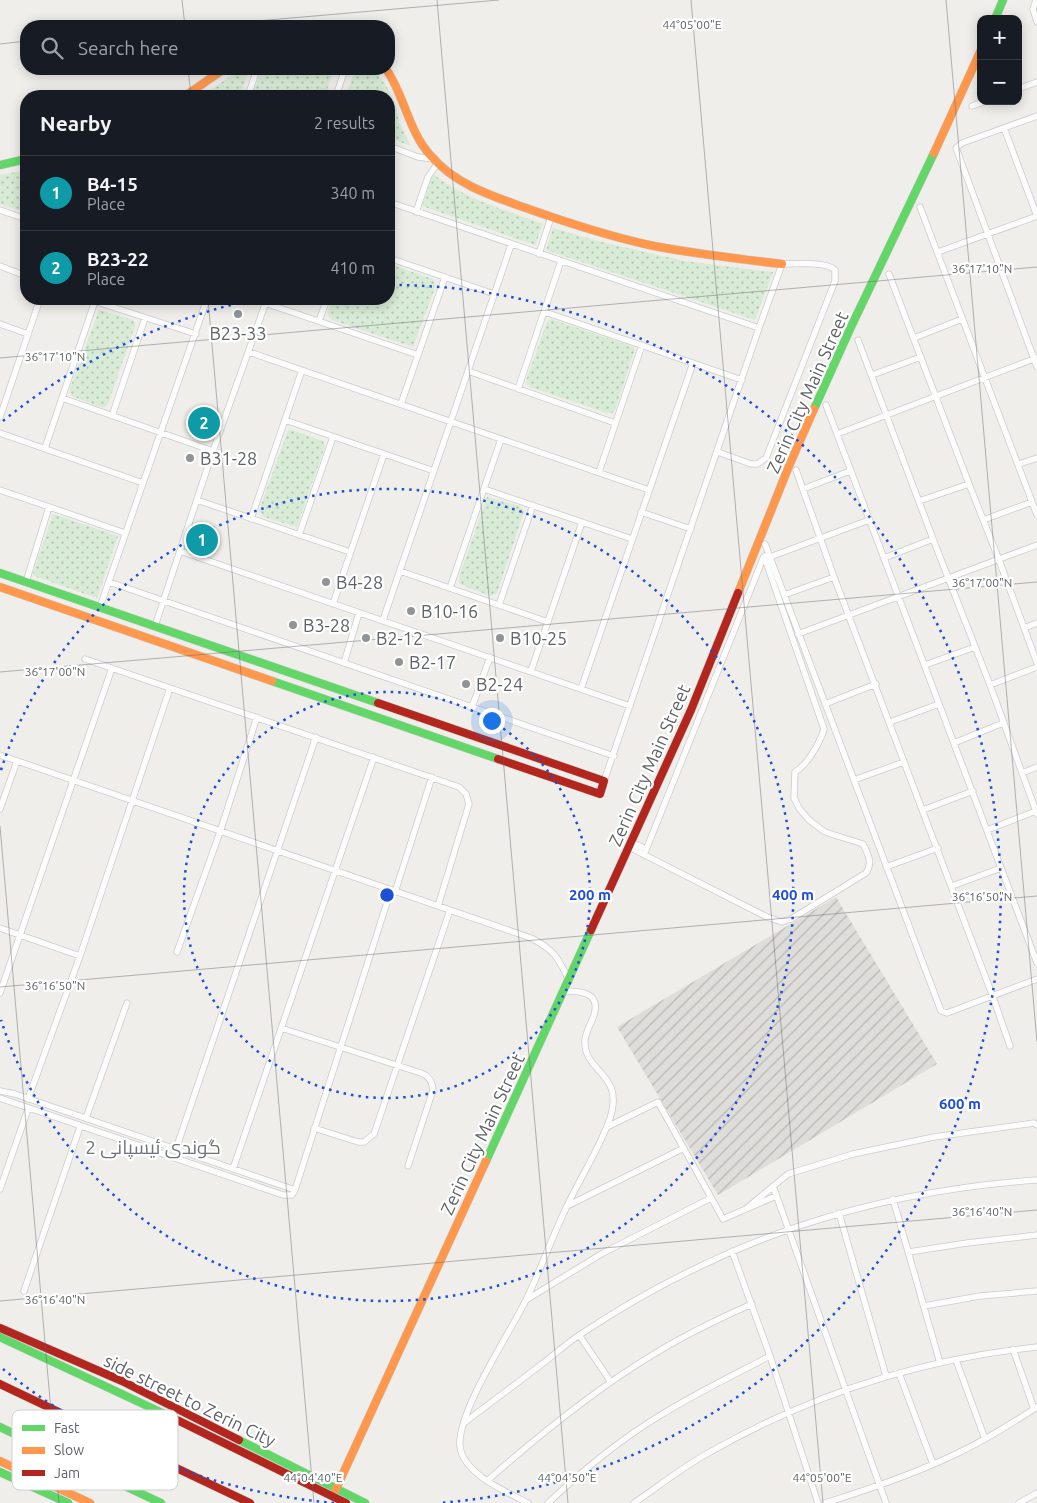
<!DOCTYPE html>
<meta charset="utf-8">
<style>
:root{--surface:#171b24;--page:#20242c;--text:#f1f3f6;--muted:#9ea1a6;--line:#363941;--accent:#db2777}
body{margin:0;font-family:Ubuntu,Cairo,sans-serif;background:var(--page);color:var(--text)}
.controls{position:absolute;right:15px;top:15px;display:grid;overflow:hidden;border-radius:10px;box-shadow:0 2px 12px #0003}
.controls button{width:45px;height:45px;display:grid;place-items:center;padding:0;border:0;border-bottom:1px solid var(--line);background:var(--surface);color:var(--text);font:25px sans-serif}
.you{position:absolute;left:491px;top:720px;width:18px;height:18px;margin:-12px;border:4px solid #fff;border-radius:50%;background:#1a73e8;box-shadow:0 0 0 8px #1a73e833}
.badge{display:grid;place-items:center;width:32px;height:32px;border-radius:50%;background:var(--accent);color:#fff;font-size:16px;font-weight:700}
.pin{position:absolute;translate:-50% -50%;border:2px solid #fff;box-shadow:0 1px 5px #0006}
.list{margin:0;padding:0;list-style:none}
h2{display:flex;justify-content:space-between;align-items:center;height:65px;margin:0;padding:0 20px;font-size:21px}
h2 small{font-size:16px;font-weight:400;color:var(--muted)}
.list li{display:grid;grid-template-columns:32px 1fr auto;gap:15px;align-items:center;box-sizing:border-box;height:75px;padding:0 20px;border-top:1px solid var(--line)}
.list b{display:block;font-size:19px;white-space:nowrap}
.list p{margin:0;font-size:16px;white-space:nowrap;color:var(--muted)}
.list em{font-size:16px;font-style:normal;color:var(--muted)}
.icon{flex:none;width:28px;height:28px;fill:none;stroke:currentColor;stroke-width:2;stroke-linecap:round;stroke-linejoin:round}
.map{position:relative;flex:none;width:1037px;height:1503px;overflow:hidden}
.search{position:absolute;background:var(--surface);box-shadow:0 2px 12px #0003;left:20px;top:20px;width:375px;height:55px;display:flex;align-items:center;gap:12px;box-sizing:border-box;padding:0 18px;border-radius:20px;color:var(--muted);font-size:19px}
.panel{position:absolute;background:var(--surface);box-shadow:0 2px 12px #0003;left:20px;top:90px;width:375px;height:215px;border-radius:20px}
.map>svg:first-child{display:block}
.industrial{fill:url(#industrial-furrows)}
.park{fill:url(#park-dots)}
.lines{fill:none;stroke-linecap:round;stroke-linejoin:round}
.street-casing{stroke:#cbcccc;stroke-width:7}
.fast-casing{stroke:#cacacb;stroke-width:9}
.slow-casing{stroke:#cacacb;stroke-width:9}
.jam-casing{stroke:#cacacb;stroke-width:9}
.street{stroke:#fdfcfc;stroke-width:5.5}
.fast{stroke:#63d668;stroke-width:8}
.slow{stroke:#ff974d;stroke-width:8}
.jam{stroke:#b3261e;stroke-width:8}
.ticks{fill:none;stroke:#5f6368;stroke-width:1;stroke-opacity:0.45}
.ring{fill:none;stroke:#1d4ed8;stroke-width:2.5;stroke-dasharray:2.5 5}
.poi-dot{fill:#919496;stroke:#fff;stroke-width:2}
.labels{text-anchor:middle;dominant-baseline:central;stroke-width:4.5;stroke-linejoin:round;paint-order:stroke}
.poi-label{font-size:18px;fill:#5f6368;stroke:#fff;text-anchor:start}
.street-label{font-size:18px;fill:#5f6368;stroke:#fff}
.neighbourhood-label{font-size:19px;fill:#70757a;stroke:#fff}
.key{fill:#fff;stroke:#cfd0d2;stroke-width:1}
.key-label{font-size:14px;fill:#5f6368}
.ticks-label{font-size:12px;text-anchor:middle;fill:#5f6368;stroke:#fff;stroke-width:4.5;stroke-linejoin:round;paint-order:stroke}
.centre{fill:#1d4ed8;stroke:#fff;stroke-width:2.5}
.ring-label{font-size:15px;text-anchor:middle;font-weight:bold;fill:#1d4ed8;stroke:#fff;stroke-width:4.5;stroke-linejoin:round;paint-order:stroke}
</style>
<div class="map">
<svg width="1037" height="1503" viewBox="0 0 1037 1503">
<defs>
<pattern id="industrial-furrows" width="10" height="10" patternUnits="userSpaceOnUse" patternTransform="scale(1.25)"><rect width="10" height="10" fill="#dfddda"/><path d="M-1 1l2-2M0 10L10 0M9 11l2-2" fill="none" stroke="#b8b7b5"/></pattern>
<pattern id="park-dots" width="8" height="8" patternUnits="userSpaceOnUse" patternTransform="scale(1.25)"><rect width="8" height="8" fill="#d8ebd6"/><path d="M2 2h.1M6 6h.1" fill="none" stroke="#b2c2b1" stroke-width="1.8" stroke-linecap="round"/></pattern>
</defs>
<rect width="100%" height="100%" fill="#efeeea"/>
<!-- industrial -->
<path class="industrial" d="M836 897 937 1064 718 1195 617 1027Z"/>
<!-- park -->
<path class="park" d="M241 69H249L240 96H205L206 93Z
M262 69H334L325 96H252Z
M355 69H373L387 87 395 104 399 122 411 146 389 138V96H346Z
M26 170V213L0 204V175Z
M433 174C464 199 506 210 543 224L535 245 422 206Z
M553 228 602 242 684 261 773 272 755 320 546 250Z
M389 264 433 279 436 285 413 347 332 320C324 315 330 307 333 299H389Z
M99 310 130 319 134 321 135 326 108 404 105 407H101L72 396 69 391Z
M551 319 631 346 635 349 615 410 612 413H607L530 387 527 384 526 381 547 322Z
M288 430H292L320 440 323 441 325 446 297 527 264 517 259 511Z
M487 497 519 506 524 510 523 515 497 593 491 596 462 585 459 583V577Z
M53 514 118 536 97 598 34 576 33 573Z"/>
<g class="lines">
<!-- street casing -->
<g class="street-casing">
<path id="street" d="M1036 0 1033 9 1037 22
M1018 89 1037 82
M248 96 257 69
M336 96 345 69
M972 106 986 101
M1037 116 962 143 956 148 1037 367
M1004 128 1037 216
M389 146 418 157 433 159
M389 202 759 328
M920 207 1037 515
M0 210 26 219
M416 212 428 177 437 164
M938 252 1037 216
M539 254 551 217
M389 258 494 294
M0 266 26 276
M889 274 969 484 999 560 1037 663
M88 299 196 334
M265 303 418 355
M545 312 742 380
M319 321 327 299
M0 324 28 334
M914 338 962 319
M858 340 933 539 990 685 1037 814
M249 352 649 490
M468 371 615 423
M872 375 921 357
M518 389 561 261
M62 398 213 451
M401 404 445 277
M826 405 1037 963
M112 416 145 318
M0 417 40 299
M285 420 434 471
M0 433 143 483
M837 434 1036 358
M45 448 95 301
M1019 464 1037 458
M796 470 834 577 993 997 1010 1046
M599 472 642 345
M484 489 632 539
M803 489 850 471
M0 490 125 533
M197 500 350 552
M919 501 969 484
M641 512 691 529
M251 519 302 370
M983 520 1032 502
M299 535 333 437
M765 544 941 1011 947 1013 1037 979
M180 551 630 706
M770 557 869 520
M884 558 933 539
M400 571 548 622
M26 582 49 507
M109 582 614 756
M450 588 501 439
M784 595 834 577
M333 604 384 454
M499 605 533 505
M100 607 207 299
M383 620 511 245
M155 626 213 451 267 299
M1024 628 1037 623
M798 634 1037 545
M85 659 459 787 466 794 469 804 438 906
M344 663 359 613
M925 665 975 647
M531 671 582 522
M990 685 1037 667
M581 689 693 363
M825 704 876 684
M472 707 490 657
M890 722 939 704
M954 743 1003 723
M0 755 531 938C553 949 559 958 569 981
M1022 773 1037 767
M854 780 904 762
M604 781 759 328 782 264C796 264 826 261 835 270V281L766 458 757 464H751L718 452
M0 809 17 761
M923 810 973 791
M987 830 1036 811
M631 842 646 849
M629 847 767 917 782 922 791 919 866 873C873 863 868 854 863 844L825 832 809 820 799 808 794 798 795 772C807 765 820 743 824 729L764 556 644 855
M886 867 938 848
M952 886 1001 868
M395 892 432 777
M0 928 80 956
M177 952 220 832 257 717
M0 993 112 668
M281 1028 421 1073C429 1076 432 1081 433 1090L408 1166
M0 1091 15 1094 295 1190
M0 1098 283 1195H292L295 1190 391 890
M28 1099 80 956 170 688
M86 1118 127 1003
M607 1127 658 1102 723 1219 776 1196
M314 1128 358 1142H364L374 1134 450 910
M176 1149 316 737
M233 1169 374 757
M773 1186 886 1503
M0 1189 28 1109
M893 1199 940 1363
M567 1206 684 1148
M747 1208 788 1174 853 1154 934 1137 1034 1123 1037 1125
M839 1213 886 1376
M732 1251 770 1356 818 1503
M909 1252 967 1243 1037 1235
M24 1291 80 1127
M526 1300 603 1253 711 1198
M924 1306 980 1296 1037 1291
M579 1335 611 1382
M1013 1349 1034 1409
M956 1360 985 1439
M899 1373 933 1464
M464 1423C490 1403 516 1384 542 1364 555 1354 567 1343 581 1334 722 1240 868 1192 1037 1180
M487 1481C539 1435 594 1390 654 1354 685 1335 718 1319 752 1304
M528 1503C506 1492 464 1474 460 1447 456 1413 510 1333 526 1300 541 1269 552 1237 567 1206 580 1178 601 1146 610 1118 625 1072 583 1073 585 1040 586 1031 591 1024 594 1015 601 992 580 991 564 991
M548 1503C581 1472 617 1442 656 1418 692 1395 732 1376 770 1356
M634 1503C659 1486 684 1466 710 1452 812 1394 921 1359 1037 1347
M825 1503C870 1489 915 1474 958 1453 985 1440 1011 1424 1037 1407
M1019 1503 1037 1493"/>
</g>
<!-- fast casing -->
<g class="fast-casing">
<path id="fast" d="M995 19 1003 0
M0 165 26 159
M814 409 850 329 934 153
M0 573 378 703
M272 681 498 759
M486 1161 591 930
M0 1337 171 1417
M0 1427 161 1503
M239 1440 365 1503
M0 1472 68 1503"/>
</g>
<!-- slow casing -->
<g class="slow-casing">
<path id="slow" d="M386 69C405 96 408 131 431 156 456 185 492 196 526 208 568 223 611 237 654 246 696 254 739 259 782 264
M185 96 224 69
M934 153 981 50
M0 587 272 681
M738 593 789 466 814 409
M0 1461 90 1503
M336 1489 486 1161"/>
</g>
<!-- jam casing -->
<g class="jam-casing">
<path id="jam" d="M378 703 604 781 600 794 498 759
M591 930 691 710 738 593
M0 1328 122 1381 239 1440
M0 1384 250 1503
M171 1417 346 1503"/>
</g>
<!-- street -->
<use href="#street" class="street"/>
<!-- fast -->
<use href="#fast" class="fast"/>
<!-- slow -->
<use href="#slow" class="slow"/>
<!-- jam -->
<use href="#jam" class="jam"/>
</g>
<!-- ticks -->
<path class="ticks" d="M182 0 185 26M437 0 568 1503M691 0 823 1503M946 0 1037 1042M199 26 499 0M0 44 26 41M188 69 191 96M208 299 314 1503M0 358 1037 267M0 672 1037 582M0 826 59 1503M0 987 1037 896M0 1301 1037 1210"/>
<!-- distance rings -->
<g class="ring">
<circle cx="387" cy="895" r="203"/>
<path d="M1 770A406 406 0 1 1 1 1020"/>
<path d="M334 1503A610 610 0 0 1 3 1369M3 421A610 610 0 0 1 255 299M392 285A610 610 0 0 1 440 1503"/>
</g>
<!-- markers -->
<g class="poi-dot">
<circle cx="238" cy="314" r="5"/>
<circle cx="190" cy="458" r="5"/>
<circle cx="326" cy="582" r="5"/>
<circle cx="411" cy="611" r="5"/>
<circle cx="293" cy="625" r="5"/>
<circle cx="366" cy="638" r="5"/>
<circle cx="500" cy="638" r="5"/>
<circle cx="399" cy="662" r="5"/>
<circle cx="466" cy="684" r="5"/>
</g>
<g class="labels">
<!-- poi labels -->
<g class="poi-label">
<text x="238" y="333" text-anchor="middle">B23-33</text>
<text x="200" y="458">B31-28</text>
<text x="336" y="582">B4-28</text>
<text x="421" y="611">B10-16</text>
<text x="303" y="625">B3-28</text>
<text x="376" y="638">B2-12</text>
<text x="510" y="638">B10-25</text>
<text x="409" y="662">B2-17</text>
<text x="476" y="684">B2-24</text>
</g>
<!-- street labels -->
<g class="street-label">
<text transform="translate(807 392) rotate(-66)">Zerin City Main Street</text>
<text transform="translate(649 765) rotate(-66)">Zerin City Main Street</text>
<text transform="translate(482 1134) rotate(-65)">Zerin City Main Street</text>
<text transform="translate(190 1400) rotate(26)">side street to Zerin City</text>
</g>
<!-- neighbourhood labels -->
<g class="neighbourhood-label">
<text x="153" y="1147">گوندی ئیسپانی 2</text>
</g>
</g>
<!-- legend -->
<rect x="12" y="1410" width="166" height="80" rx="8" class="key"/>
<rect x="22" y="1425" width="23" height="6" fill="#63d668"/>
<rect x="22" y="1447" width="23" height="7" fill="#ff974d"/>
<rect x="22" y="1470" width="23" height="6" fill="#b3261e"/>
<g class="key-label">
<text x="54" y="1433">Fast</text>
<text x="54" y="1455">Slow</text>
<text x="54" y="1478">Jam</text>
</g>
<g class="ticks-label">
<text x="692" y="29">44°05'00"E</text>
<text x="982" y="273">36°17'10"N</text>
<text x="55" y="361">36°17'10"N</text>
<text x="982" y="587">36°17'00"N</text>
<text x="55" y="676">36°17'00"N</text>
<text x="982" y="901">36°16'50"N</text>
<text x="55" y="990">36°16'50"N</text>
<text x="982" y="1216">36°16'40"N</text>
<text x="55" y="1304">36°16'40"N</text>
<text x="313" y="1482">44°04'40"E</text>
<text x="567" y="1482">44°04'50"E</text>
<text x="822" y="1482">44°05'00"E</text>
</g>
<circle cx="387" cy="895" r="8" class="centre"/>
<g class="ring-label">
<text x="590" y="900">200 m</text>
<text x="793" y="900">400 m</text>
<text x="960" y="1109">600 m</text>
</g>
</svg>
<div class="controls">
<button>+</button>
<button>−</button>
</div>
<div class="you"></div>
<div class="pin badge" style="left:202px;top:540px;background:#0f9aa8">1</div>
<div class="pin badge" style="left:204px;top:423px;background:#0f9aa8">2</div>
<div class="search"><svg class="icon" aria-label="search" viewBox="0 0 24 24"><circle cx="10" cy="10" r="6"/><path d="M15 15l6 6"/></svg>Search here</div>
<section class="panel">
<h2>Nearby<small>2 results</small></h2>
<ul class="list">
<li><span class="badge" style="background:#0f9aa8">1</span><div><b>B4-15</b><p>Place</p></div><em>340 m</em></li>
<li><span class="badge" style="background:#0f9aa8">2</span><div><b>B23-22</b><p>Place</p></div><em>410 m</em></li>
</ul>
</section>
</div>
